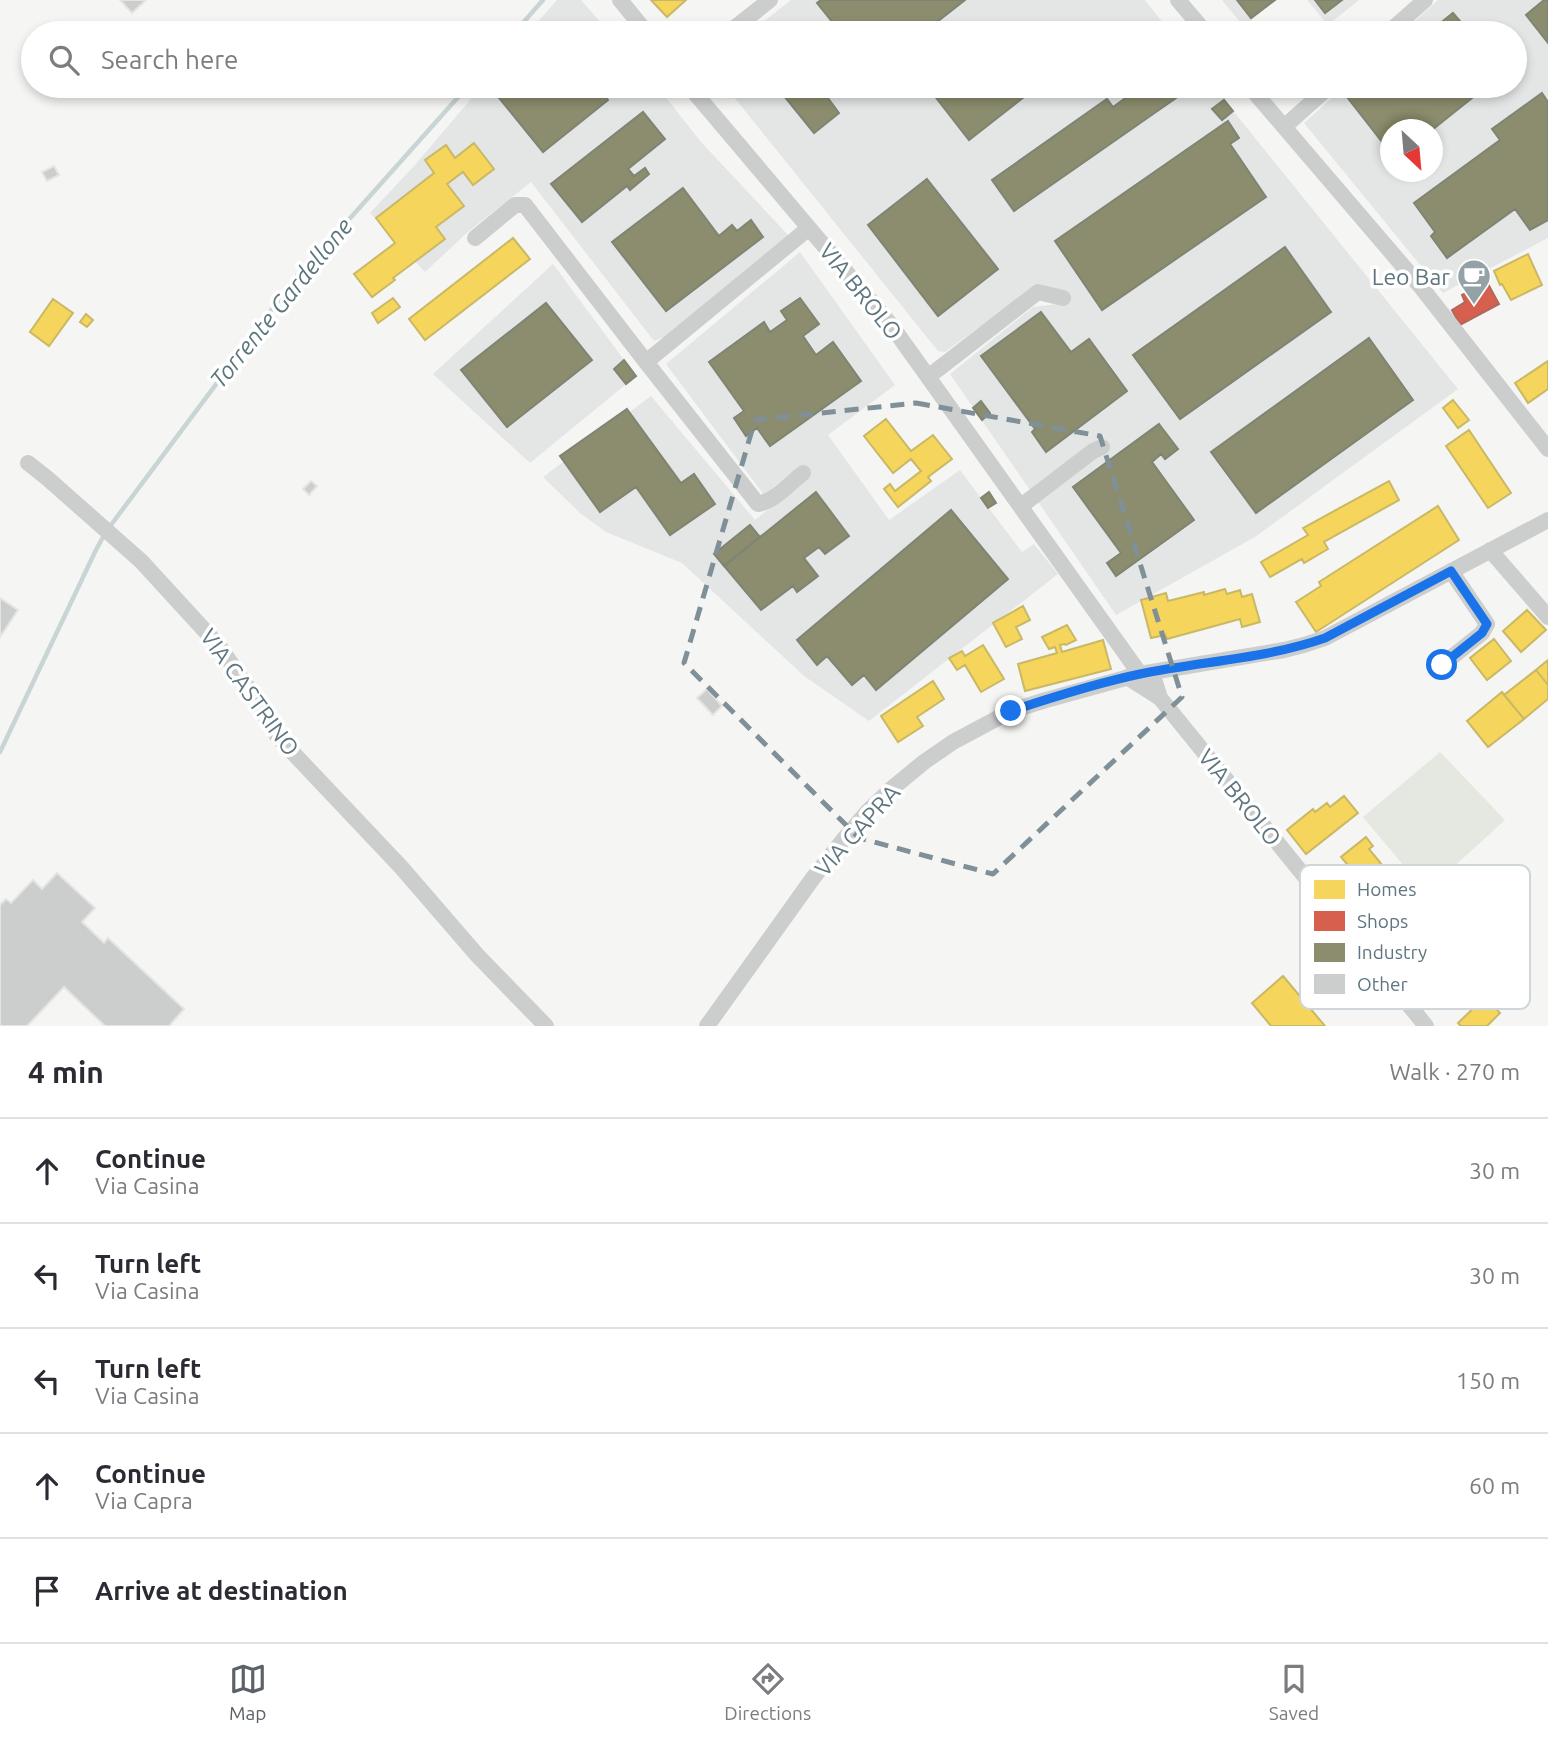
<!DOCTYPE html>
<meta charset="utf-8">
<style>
:root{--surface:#fff;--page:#f2f2f3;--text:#2b2b33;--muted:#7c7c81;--line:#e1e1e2;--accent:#5a6168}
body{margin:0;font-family:Ubuntu,sans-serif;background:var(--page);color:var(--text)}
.compass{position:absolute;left:1380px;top:119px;width:63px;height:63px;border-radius:50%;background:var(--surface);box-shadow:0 4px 10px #0003;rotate:154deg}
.stop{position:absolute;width:21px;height:21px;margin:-16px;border:5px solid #1a73e8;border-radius:50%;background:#fff}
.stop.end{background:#1a73e8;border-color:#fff;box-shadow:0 2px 7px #0008}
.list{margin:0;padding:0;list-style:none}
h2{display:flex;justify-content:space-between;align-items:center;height:91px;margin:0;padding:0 28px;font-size:30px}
h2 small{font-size:23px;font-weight:400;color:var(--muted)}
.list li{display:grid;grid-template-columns:46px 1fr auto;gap:21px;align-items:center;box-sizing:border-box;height:105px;padding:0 28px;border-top:2px solid var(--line)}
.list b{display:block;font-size:26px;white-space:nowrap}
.list p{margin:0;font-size:23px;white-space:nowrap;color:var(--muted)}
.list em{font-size:23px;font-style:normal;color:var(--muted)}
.icon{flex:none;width:38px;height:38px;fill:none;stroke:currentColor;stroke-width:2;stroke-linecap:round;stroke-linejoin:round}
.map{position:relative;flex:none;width:1548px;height:1026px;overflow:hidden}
.search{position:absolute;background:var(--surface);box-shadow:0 4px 10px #0003;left:21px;right:21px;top:21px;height:77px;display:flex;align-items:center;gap:18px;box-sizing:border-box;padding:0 24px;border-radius:38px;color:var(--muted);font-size:26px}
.sheet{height:616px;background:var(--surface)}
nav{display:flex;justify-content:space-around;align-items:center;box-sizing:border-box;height:98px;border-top:2px solid var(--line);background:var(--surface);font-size:19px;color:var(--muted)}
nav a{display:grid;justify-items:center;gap:4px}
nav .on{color:var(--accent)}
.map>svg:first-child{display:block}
.built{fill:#e4e6e5;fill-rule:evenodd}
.green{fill:#e5e8e1}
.homes{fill:#f6d55c;stroke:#c9b866;stroke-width:2}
.shops{fill:#d6604d;stroke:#b2675c;stroke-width:2}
.industry{fill:#8c8c6e;stroke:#7e8573;stroke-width:2}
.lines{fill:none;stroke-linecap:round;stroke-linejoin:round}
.stream{stroke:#c9d4d5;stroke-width:4.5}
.building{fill:#cccece;stroke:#e4e4e3;stroke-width:2}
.minor{stroke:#cccece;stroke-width:16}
.route{stroke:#1a73e8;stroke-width:9}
.marked{fill:none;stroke:#7f9098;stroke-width:5;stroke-dasharray:14 9;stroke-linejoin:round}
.labels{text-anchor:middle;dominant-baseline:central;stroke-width:7;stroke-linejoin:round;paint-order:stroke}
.poi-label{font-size:23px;fill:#5f767f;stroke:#fff;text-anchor:end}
.street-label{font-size:23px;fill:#5f767f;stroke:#fff}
.water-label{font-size:24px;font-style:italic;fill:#5a767b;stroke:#fff}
.key{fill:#fff;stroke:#cfd6d9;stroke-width:2}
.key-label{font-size:19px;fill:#5f767f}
</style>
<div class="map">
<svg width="1548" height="1026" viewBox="0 0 1548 1026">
<rect width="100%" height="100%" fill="#f5f5f3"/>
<!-- built -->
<path class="built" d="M557 0H581L610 33H528Z
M791 0H1145L1171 33H749Z
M1222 0H1275L1244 27Z
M1307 0H1359L1328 25Z
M1438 0H1548V238L1443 293 1304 123 1345 86H1515V33H1402ZM1390 130H1432V172H1390Z
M482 86H657L701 142 788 235 671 335 654 341 531 182 469 231 425 272 370 213 414 166Z
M725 86H1213L1458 389 1255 537 1116 615 950 374 1033 307 1058 304 1039 284 945 352 938 351Z
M800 252 895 385 828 435 889 520 960 470 1022 552 1034 544 1058 574 869 721 804 676 682 563 606 532 580 513 543 477 651 396 755 520 807 478 798 467 764 495 666 364Z
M553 264 636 376 530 463 433 374Z"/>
<!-- green -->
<path class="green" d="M1440 752 1505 820 1426 892 1363 817Z"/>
<!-- homes -->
<path class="homes" d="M651 0H686L667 17Z
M474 143 494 169 473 185 463 172 447 184 464 206 436 227 445 239 393 278 395 280 372 297 354 274 395 243 376 218 434 173 425 160 446 145 455 158Z
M513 238 530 259 425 340 409 319Z
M1528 254 1542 285 1511 300 1502 284 1500 285 1494 271Z
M393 298 400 307 378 323 372 313Z
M53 299 73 313 49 346 30 332Z
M86 314 93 320 87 327 80 322Z
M1548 361V389L1528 403 1515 383Z
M1453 400 1469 420 1458 428 1443 408Z
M886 419 911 451 933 435 952 459 928 477 931 481 898 507 884 489 890 484 895 491 921 471 911 459 893 473 864 436Z
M1469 430 1511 493 1488 508 1446 446Z
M1389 481 1399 500 1324 542 1328 549 1304 563 1302 559 1270 577 1261 562 1308 535 1303 528Z
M1438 506 1459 540 1316 632 1296 602 1321 586 1319 582Z
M1225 589 1227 594 1240 590 1242 597 1252 594 1260 622 1242 627 1240 619 1167 639 1165 635 1151 638 1141 600 1166 593 1168 601 1204 592V595Z
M1023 606 1030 620 1016 627 1022 639 1006 647 993 623Z
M1527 610 1546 630 1521 652 1503 631Z
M1067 625 1076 640 1066 645 1064 644 1060 645 1062 652 1103 640 1111 669 1025 691 1018 664 1057 653 1055 647 1049 649 1042 637Z
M1494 639 1511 661 1487 680 1470 658Z
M983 645 1004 679 981 692 965 665 957 670 949 658 962 651 965 656Z
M1548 660V685L1536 670Z
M1536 670 1548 685V699L1524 719 1504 695Z
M933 681 944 699 917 717 923 726 898 742 881 716Z
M1502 692 1524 719 1488 747 1467 721Z
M1344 796 1358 813 1306 854 1287 830 1313 809 1315 812 1327 803 1330 807Z
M1366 837 1373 846 1369 849 1400 887 1404 884 1411 893 1387 913 1341 857Z
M1283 976 1325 1026H1271L1252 1003Z
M1483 999 1489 1004 1490 1002 1500 1013 1487 1026H1461L1458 1023Z"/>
<!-- shops -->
<path class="shops" d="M1487 282 1499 304 1460 325 1452 310 1465 302 1462 295Z"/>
<!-- industry -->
<path class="industry" d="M821 0H965L923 33H841L817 3Z
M1237 0H1275L1251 18Z
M1315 0H1342L1325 13Z
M1544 0H1548V43L1526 15Z
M1453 13 1470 33H1428Z
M576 23 584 33H564Z
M494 86H602L599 88 608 100 543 152 491 88Z
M776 86H819L839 113 814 133Z
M927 86H1023L1029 93 969 140Z
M1142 86H1168L1176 98 1014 211 992 180 1107 99 1113 107Z
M1362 86H1487L1432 130H1390V152L1347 97Z
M1542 93 1548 102V220L1530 230 1515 209 1447 258 1431 236 1435 232 1414 203 1500 140 1492 129Z
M1224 100 1233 111 1222 120 1212 109Z
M643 112 665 139 628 169 634 176 645 168 649 174 630 190 627 186 582 222 551 184Z
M1228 121 1239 138 1230 144 1266 197 1102 310 1055 241Z
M927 179 998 269 938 316 868 225Z
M683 188 719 236 732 225 737 231 751 220 763 237 666 311 612 242Z
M1285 247 1331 312 1180 419 1133 355Z
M800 298 819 324 803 336 816 355 833 342 861 381 770 446 757 428 746 436 734 418 744 411 709 362 764 322 770 332 787 320 781 311Z
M546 303 592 360 507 427 461 370Z
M1041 312 1071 352 1089 339 1127 391 1046 452 1032 432 1035 429 981 356Z
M1369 338 1413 400 1256 513 1211 452Z
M624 360 636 376 626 384 614 369Z
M981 401 990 413 982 420 973 408Z
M627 409 681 483 694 474 715 504 670 535 636 487 600 512 560 456Z
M1159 424 1178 449 1165 459 1161 454 1152 462 1194 520 1116 576 1107 563 1121 553 1073 487Z
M816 492 849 536 825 554 819 547 804 558 818 576 797 592 793 586 761 610 724 566Z
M989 492 996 503 988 508 981 498Z
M951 510 1008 579 876 690 864 675 852 685 827 656 817 665 797 640Z
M750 525 760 537 724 566 714 554Z"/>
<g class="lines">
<!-- stream -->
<path class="stream" d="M514 33 543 0
M108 529 302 269 353 215 468 86
M0 752 95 552 104 535"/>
</g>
<!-- building -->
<path class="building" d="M120 0H146L132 13Z
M1277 86H1299L1285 96Z
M54 166 59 175 47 181 42 172Z
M311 481 317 486 309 495 303 489Z
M0 598 18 610 0 637Z
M707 689 722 706 713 715 697 698Z
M57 873 95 908 82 922 104 943 108 938 184 1009 169 1026H105L64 987 27 1026H0V905L6 899 11 903 33 880 42 889Z"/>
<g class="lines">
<!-- minor -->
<path class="minor" d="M620 0 647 33
M1178 0 1206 33
M728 33 770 0
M1388 33 1425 0
M689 86 891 325 1140 674
M1249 86 1421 287 1548 449
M1284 127 1330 86
M475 238 515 205H525L646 362 758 504C775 501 790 483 803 473
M646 362 809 228
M928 377 1038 292 1063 298
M28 463 47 478 141 561 219 646 250 691 278 737 401 867 477 955 546 1026
M1021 506 1093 451 1102 447
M1490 550 1548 617
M1445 669 1442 665 1482 633 1487 624 1451 571
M1127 677 1160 698 1152 672
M1160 698 1426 1026
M707 1026 813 878 844 839 869 810 890 790 924 762 953 742 1011 711 1046 700 1140 674 1284 650 1304 645 1325 638 1548 520"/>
</g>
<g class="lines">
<!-- route -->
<path class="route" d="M1011 711C1053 697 1097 683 1140 674 1202 661 1265 659 1325 638L1451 571 1487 624 1482 633 1442 665"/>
</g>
<!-- marked area -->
<path class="marked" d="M916 403 1100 436 1182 697 993 874 859 838 684 663 755 420Z"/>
<!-- icons -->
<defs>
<g id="cafe-pin" transform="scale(1.75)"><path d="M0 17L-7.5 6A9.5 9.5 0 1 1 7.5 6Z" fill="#94a2a8" stroke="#fff"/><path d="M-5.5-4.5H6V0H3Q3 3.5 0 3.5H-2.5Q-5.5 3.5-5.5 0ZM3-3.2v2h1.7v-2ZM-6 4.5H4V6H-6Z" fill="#fff"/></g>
</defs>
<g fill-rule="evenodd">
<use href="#cafe-pin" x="1474" y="276"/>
</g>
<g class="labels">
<!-- poi labels -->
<g class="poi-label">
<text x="1450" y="276">Leo Bar</text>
</g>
<!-- street labels -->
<g class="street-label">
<text transform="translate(861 291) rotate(51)">VIA BROLO</text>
<text transform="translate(250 692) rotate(54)">VIA CASTRINO</text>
<text transform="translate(1240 797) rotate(51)">VIA BROLO</text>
<text transform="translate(857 830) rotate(-48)">VIA CAPRA</text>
</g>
<!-- water labels -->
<g class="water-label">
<text transform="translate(281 303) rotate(-51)">Torrente Gardellone</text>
</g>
</g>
<!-- legend -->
<rect x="1300" y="865" width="230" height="144" rx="10" class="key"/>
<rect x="1314" y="880" width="31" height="19" fill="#f6d55c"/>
<rect x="1314" y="911" width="31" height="20" fill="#d6604d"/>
<rect x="1314" y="943" width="31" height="19" fill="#8c8c6e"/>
<rect x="1314" y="974" width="31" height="20" fill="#cccece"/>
<g class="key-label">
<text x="1357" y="896">Homes</text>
<text x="1357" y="928">Shops</text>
<text x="1357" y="959">Industry</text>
<text x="1357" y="991">Other</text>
</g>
</svg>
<svg class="compass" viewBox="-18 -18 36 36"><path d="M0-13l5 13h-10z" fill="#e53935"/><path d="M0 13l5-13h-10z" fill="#7c7c81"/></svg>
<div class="stop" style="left:1442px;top:665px"></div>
<div class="stop end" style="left:1011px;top:711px"></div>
<div class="search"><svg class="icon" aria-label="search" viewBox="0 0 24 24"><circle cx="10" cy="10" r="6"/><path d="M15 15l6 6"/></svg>Search here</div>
</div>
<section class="sheet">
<h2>4 min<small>Walk · 270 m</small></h2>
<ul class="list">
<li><svg class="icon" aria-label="ahead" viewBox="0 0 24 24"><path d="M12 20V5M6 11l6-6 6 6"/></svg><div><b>Continue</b><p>Via Casina</p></div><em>30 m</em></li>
<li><svg class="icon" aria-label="left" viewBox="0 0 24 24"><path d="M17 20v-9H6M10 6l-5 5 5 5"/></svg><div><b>Turn left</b><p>Via Casina</p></div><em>30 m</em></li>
<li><svg class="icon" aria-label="left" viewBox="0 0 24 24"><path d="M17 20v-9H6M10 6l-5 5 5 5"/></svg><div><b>Turn left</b><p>Via Casina</p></div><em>150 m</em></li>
<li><svg class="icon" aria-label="ahead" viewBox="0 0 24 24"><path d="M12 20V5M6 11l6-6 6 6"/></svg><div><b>Continue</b><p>Via Capra</p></div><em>60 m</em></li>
<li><svg class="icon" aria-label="arrive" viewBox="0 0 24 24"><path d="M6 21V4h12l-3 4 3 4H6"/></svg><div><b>Arrive at destination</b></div></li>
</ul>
</section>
<nav>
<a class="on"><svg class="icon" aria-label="map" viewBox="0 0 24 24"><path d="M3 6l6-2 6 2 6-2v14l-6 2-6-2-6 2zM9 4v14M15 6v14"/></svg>Map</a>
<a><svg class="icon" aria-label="directions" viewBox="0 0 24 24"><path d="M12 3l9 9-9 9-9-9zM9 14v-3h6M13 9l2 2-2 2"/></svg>Directions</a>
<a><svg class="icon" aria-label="saved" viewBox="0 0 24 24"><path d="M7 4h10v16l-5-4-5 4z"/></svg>Saved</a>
</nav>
